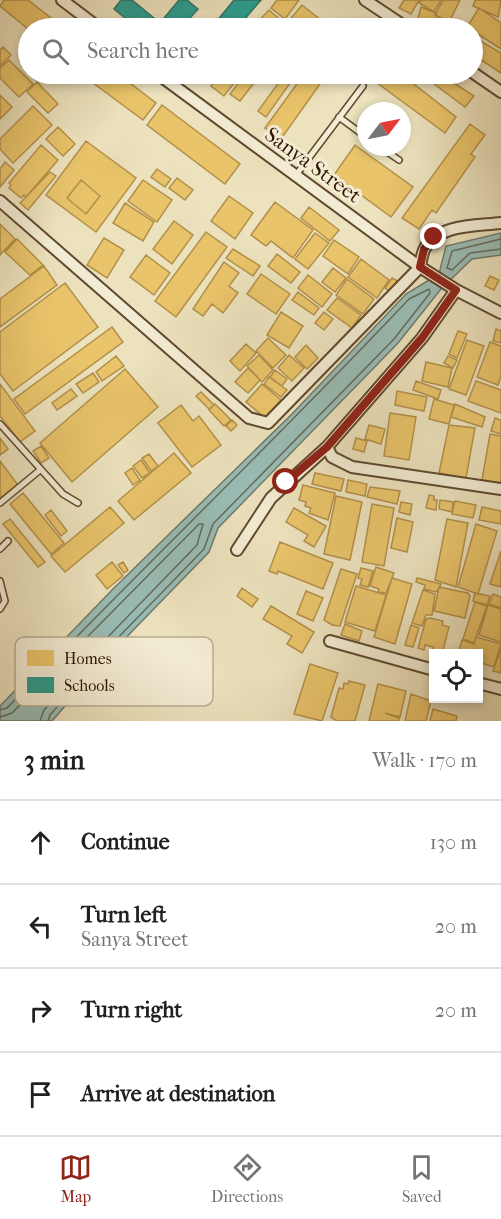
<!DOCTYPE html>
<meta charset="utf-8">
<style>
:root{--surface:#fff;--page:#f6f6f6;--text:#202124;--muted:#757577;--line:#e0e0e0;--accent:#8f2418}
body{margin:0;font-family:"IM FELL French Canon",serif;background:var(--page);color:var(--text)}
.controls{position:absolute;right:18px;bottom:18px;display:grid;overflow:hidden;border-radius:0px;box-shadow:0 3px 9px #0003}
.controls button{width:54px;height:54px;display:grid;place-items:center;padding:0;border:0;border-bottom:2px solid var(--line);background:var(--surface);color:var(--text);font:30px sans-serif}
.compass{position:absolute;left:357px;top:102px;width:54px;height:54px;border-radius:50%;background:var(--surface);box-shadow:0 3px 9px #0003;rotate:58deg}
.stop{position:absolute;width:18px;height:18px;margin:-14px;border:4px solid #8f2418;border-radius:50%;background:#fff}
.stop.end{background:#8f2418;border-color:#fff;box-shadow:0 2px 6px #0008}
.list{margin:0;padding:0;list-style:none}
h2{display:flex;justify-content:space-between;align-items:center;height:78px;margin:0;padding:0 24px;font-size:26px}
h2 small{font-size:20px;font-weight:400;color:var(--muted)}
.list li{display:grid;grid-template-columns:39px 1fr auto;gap:18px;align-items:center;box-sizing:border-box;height:84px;padding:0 24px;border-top:2px solid var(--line)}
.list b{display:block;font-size:22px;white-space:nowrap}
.list p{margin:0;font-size:20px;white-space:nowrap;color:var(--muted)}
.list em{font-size:20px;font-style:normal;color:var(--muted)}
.icon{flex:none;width:33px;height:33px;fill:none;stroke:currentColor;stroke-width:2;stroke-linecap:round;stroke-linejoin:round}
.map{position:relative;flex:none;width:501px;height:721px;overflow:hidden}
.search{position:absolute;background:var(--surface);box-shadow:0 3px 9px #0003;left:18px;right:18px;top:18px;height:66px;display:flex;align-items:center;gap:15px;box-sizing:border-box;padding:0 21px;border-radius:33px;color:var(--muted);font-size:22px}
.sheet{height:414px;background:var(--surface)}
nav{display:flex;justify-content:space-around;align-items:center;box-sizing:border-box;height:84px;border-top:2px solid var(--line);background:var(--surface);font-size:16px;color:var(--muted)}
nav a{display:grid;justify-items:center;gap:3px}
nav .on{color:var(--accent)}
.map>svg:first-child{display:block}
.water{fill:#99bdb6;stroke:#6f7a6d;stroke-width:1.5}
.homes{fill:#e9c46a;stroke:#b2904a;stroke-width:1.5;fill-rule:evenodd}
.schools{fill:#2a9d8f;stroke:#2c7464;stroke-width:1.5}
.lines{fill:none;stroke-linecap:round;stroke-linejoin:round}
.shore{stroke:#646a5b;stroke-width:1.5}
.lane-casing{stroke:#5f492f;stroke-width:8}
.street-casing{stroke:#5f492f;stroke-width:14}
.lane{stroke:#f3ecd4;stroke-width:5}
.street{stroke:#f3ecd4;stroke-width:10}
.route{stroke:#8f2418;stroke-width:8}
.labels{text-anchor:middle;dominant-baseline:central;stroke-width:6;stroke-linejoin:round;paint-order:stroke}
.street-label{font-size:21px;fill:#301600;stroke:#f3ecd4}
.key{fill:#f3ecd4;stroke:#b8ac94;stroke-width:1.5}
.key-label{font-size:16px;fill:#301600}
</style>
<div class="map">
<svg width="501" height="721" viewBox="0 0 501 721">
<rect width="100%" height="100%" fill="#ece2bd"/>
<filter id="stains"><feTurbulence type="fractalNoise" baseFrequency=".00333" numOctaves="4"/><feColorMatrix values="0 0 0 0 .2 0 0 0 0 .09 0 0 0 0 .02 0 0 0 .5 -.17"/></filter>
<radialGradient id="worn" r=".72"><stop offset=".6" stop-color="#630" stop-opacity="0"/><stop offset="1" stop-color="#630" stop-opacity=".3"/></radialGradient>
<!-- water -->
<path class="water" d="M501 233V255L472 259 441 289 398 343 218 528 209 552 113 651 52 721H0V706L113 589 292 414 406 294 439 274 446 246Z"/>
<!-- homes -->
<path class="homes" d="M4 0H28L64 28 28 29 0 6Z
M277 0H299L285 19 271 8Z
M404 0H419L411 14 399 8Z
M421 0H441L434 12 419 3Z
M443 0H460L449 22 435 15Z
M475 0H501L498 17 473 6Z
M302 5 327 25 324 28H283Z
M421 7 436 13 437 17 434 25 418 18Z
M479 8 501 23V49L467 27Z
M269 10 285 24 281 28H252Z
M472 36 501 53V73L472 54Z
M3 47 11 55 0 66V50Z
M9 60 33 84 19 97 0 78V68Z
M81 74H118L156 103 143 120Z
M220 74H241L224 96 211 86Z
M245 74 260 75 240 101 230 94Z
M285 74 293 79 266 117 258 111Z
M304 74H327L281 139 265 128Z
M365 74H401L456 117 445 133Z
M440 74 474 96 465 107 433 83Z
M37 82 58 104 48 113 27 92Z
M0 95 12 107 0 119Z
M162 105 240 164 225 184 147 125Z
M33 106 52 125 13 163 0 149V139Z
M470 124 485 135 471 154 475 157 436 213 432 210 419 229 402 218Z
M58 127 75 144 63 156 46 139Z
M281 140 303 155 299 160 277 146Z
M86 141 136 178 96 232 46 195ZM81 180 100 196 86 214 67 198Z
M41 145 58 160 26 197 24 195 21 198 9 188 11 185 9 183Z
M355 145 413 187 391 217 334 175Z
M5 162 14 170 0 187V169Z
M157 169 171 179 165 187 151 177Z
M50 172 56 176 28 210 20 203Z
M177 178 193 190 185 200 169 188Z
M81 180 100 196 86 214 67 198Z
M143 180 172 200 157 222 128 201Z
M229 196 253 213 235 239 211 221Z
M275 202 313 230 293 258 271 241 266 246 251 235Z
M125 203 154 222 143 241 113 223Z
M309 207 339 230 330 241 301 218Z
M174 221 193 235 172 264 153 249Z
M0 224 15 239 0 255Z
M206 232 227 247 176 317 155 301Z
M315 233 329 243 308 269 295 259Z
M104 238 124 250 107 278 87 265Z
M17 239 43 265 30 275 5 252Z
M334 240 359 257 348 274 323 256Z
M233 249 260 266 253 276 226 258Z
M277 254 300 272 291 283 268 266Z
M146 255 170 273 154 295 130 277Z
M361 259 389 280 377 298 348 277Z
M224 262 239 273 229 286 238 293 223 313 212 304 203 316 193 309Z
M44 266 57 285 0 327V299Z
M333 268 346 278 335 292 322 282Z
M261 274 290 294 276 314 247 294Z
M308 275 332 294 322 307 298 288Z
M490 276 499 280 494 290 485 286Z
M392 278 399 282 392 293 385 288Z
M347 279 374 299 363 314 336 295Z
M65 283 98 327 13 391 0 374V332Z
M298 292 319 308 314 315 292 300Z
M337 298 361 315 352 328 327 310Z
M281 312 303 326 289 348 267 335Z
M324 312 333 319 324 330 315 323Z
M112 327 123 342 25 414 14 399Z
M496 329 501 331V343L493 341Z
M458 331 467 334 457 358 449 354Z
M268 338 286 355 273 368 256 351Z
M467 340 484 346 466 395 449 389Z
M490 342 501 346V376L498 385 477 377Z
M246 344 256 353 240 371 230 361Z
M306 345 318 358 307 369 295 357Z
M259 355 273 370 262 382 247 366Z
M289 355 304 368 292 381 278 368Z
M116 356 124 366 102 381 96 372Z
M448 356 457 360 453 368 444 363Z
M426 362 452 368 448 387 422 381Z
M248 368 260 380 248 393 235 382Z
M125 369 158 407 72 482 40 443Z
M275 370 287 379 282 386 270 377Z
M93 373 99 382 83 393 76 384Z
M269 377 287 390 281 397 264 384Z
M416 381 441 390 438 399 413 390Z
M476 381 501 390V413L468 401Z
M0 384 35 431 20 442 0 416Z
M262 384 281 400 265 418 246 402Z
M71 389 77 396 57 410 52 403Z
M397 391 427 397 424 411 395 405Z
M201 392 214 405 209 409 196 396Z
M434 399 454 405 449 424 429 419Z
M215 404 231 420 224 426 209 410Z
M455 404 485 417 482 427 451 417Z
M181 405 193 421 199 416 221 445 192 467 158 423Z
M390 413 416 417 409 460 384 456Z
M495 418 501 420V434L491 431Z
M232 420 237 425 231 431 226 426Z
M369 425 385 429 381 444 365 439Z
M449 425 475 428 466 478 439 473Z
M490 434 501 436V483L482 480Z
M0 438 8 449 0 455Z
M356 438 367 441 364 452 353 449Z
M41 446 49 458 41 463 33 451Z
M174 453 191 473 134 520 118 501Z
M149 454 158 466 151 471 142 458Z
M141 460 150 473 142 478 133 466Z
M0 461 18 485 1 498 0 497Z
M132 468 140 480 133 485 125 473Z
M315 473 344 479 341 491 312 484Z
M348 480 367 484 365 496 346 492Z
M303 485 335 493 328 520 309 513 311 508 305 506 306 502 299 500Z
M370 487 400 491 397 504 367 497Z
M23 493 64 543 51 554 10 504Z
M429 495 434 496V500H437L436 510 426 508Z
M336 496 362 502 350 560 324 554Z
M440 500 453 502 452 512 439 509Z
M455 501 476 505 473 518 452 514Z
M401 502 412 504 410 515 399 512Z
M372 504 394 508 384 566 362 562Z
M110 507 124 523 65 572 51 556Z
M482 507 501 511V524L479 520Z
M294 508 326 526 314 547 304 541 308 535 286 522Z
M51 510 67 531 61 536 45 515Z
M397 518 413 522 407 552 391 548Z
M10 519 45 562 38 567 3 524Z
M447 519 468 523 456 587 435 580Z
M476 524 497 531 478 594 458 587Z
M280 542 333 563 323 589 278 571 277 574 269 571Z
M501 551V587L490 584Z
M112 562 123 576 107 589 96 575Z
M123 562 128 570 124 573 118 565Z
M376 567 394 573 386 593 378 592 379 589 370 586Z
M361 568 373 571 368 587 360 585 362 579 358 578Z
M341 569 357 574 340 626 332 625 324 620Z
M392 578 412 584 395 644 374 637Z
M417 578 441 584 440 587 436 592 424 589 425 585 416 582Z
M356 586 386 595 375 631 345 622Z
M439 587 468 593 470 596 465 618 434 611Z
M242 588 258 599 252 607 237 596Z
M423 590 435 594 432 615H426L422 626 412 623Z
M306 591 323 598 313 621 297 614Z
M475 593 490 596 487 605 473 601Z
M493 594 501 597V608L489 604Z
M475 602 487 606 474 643 463 639Z
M488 605 501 609V642L479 635Z
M271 606 314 632 302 653 287 644 292 636 263 619Z
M430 618 443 621 442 625 449 627 442 654 432 652 433 647 425 645 424 650 418 648 426 619Z
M345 624 362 631 359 641 341 635Z
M411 625 419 628 413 647 405 645Z
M476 637 501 644 494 667 478 662V654H458L462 640 474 644Z
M501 648V673L493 671Z
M310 664 338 673 322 721 294 714Z
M349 681 365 685 355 721H337L331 717 339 688 343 689 344 683 348 684Z
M378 684 406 691 400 717 385 713 399 718V721H369Z
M411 694 431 701 426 721H405Z
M433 709 457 716 456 721H430Z"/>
<!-- schools -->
<path class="schools" d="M121 0H132L160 23 179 0H187L198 9 181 28H137L114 9Z
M234 0H261L237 28H211Z"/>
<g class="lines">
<!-- shore -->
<path class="shore" d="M501 239 452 251 447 268 452 270 470 253 501 249
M0 710 7 708C140 570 278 438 409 299L429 289 430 293 394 339 213 524 204 549 109 647 50 715 48 721
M0 717 12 713 199 524H203L197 545 103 642 44 710 40 721"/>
<!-- lane casing -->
<g class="lane-casing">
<path id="lane" d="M339 117 366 137
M380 147 399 160
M296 175 363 86
M0 424 63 494 78 503
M0 503 40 470
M0 549 8 541
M0 581 5 601 0 609"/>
</g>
<!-- street casing -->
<g class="street-casing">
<path id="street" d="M62 0 99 28
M365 0 407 28
M472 72 501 92
M158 74 420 267 456 290 501 313
M0 201 249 418 268 423 420 267C421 261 422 253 425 248 438 224 477 226 501 223
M327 447 332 457 352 467 501 489
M237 550 271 498 327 447 422 338 456 290
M330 641 434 670
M478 683 501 689"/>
</g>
<!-- lane -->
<use href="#lane" class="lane"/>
<!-- street -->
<use href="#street" class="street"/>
</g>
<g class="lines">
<!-- route -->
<path class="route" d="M286 482 327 447 422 338 456 290 420 267 424 249 434 237"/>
</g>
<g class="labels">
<!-- street labels -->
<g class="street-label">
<text transform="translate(313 165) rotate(36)">Sanya Street</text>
</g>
</g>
<!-- legend -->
<rect x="15" y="637" width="198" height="69" rx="9" class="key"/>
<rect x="27" y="650" width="27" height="16" fill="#e9c46a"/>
<rect x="27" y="677" width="27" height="16" fill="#2a9d8f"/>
<g class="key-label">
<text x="64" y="664">Homes</text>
<text x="64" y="691">Schools</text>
</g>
<rect width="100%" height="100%" filter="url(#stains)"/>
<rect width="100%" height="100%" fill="url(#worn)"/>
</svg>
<div class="controls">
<button><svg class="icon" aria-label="locate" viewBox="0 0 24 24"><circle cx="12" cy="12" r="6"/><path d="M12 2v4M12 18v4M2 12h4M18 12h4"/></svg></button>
</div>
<svg class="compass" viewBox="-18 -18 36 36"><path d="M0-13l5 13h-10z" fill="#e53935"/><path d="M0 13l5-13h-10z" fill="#757577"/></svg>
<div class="stop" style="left:286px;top:482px"></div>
<div class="stop end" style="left:434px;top:237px"></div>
<div class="search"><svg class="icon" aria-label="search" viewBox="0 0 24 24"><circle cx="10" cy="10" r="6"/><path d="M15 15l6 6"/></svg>Search here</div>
</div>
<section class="sheet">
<h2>3 min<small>Walk · 170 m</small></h2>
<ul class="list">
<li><svg class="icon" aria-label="ahead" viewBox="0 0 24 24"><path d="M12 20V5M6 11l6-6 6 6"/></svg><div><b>Continue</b></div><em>130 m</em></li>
<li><svg class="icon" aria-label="left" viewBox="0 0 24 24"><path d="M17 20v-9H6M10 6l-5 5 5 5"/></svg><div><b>Turn left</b><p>Sanya Street</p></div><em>20 m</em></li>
<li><svg class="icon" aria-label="right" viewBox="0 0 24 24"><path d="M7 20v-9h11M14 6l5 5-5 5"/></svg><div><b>Turn right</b></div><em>20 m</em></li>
<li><svg class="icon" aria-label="arrive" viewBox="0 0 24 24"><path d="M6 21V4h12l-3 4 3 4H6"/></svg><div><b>Arrive at destination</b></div></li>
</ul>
</section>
<nav>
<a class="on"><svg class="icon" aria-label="map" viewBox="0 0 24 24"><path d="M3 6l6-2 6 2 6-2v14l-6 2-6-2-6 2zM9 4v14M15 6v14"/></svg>Map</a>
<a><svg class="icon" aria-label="directions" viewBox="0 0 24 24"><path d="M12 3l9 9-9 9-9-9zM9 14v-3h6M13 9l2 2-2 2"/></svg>Directions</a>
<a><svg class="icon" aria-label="saved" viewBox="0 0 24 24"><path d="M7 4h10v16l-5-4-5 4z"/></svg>Saved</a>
</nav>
